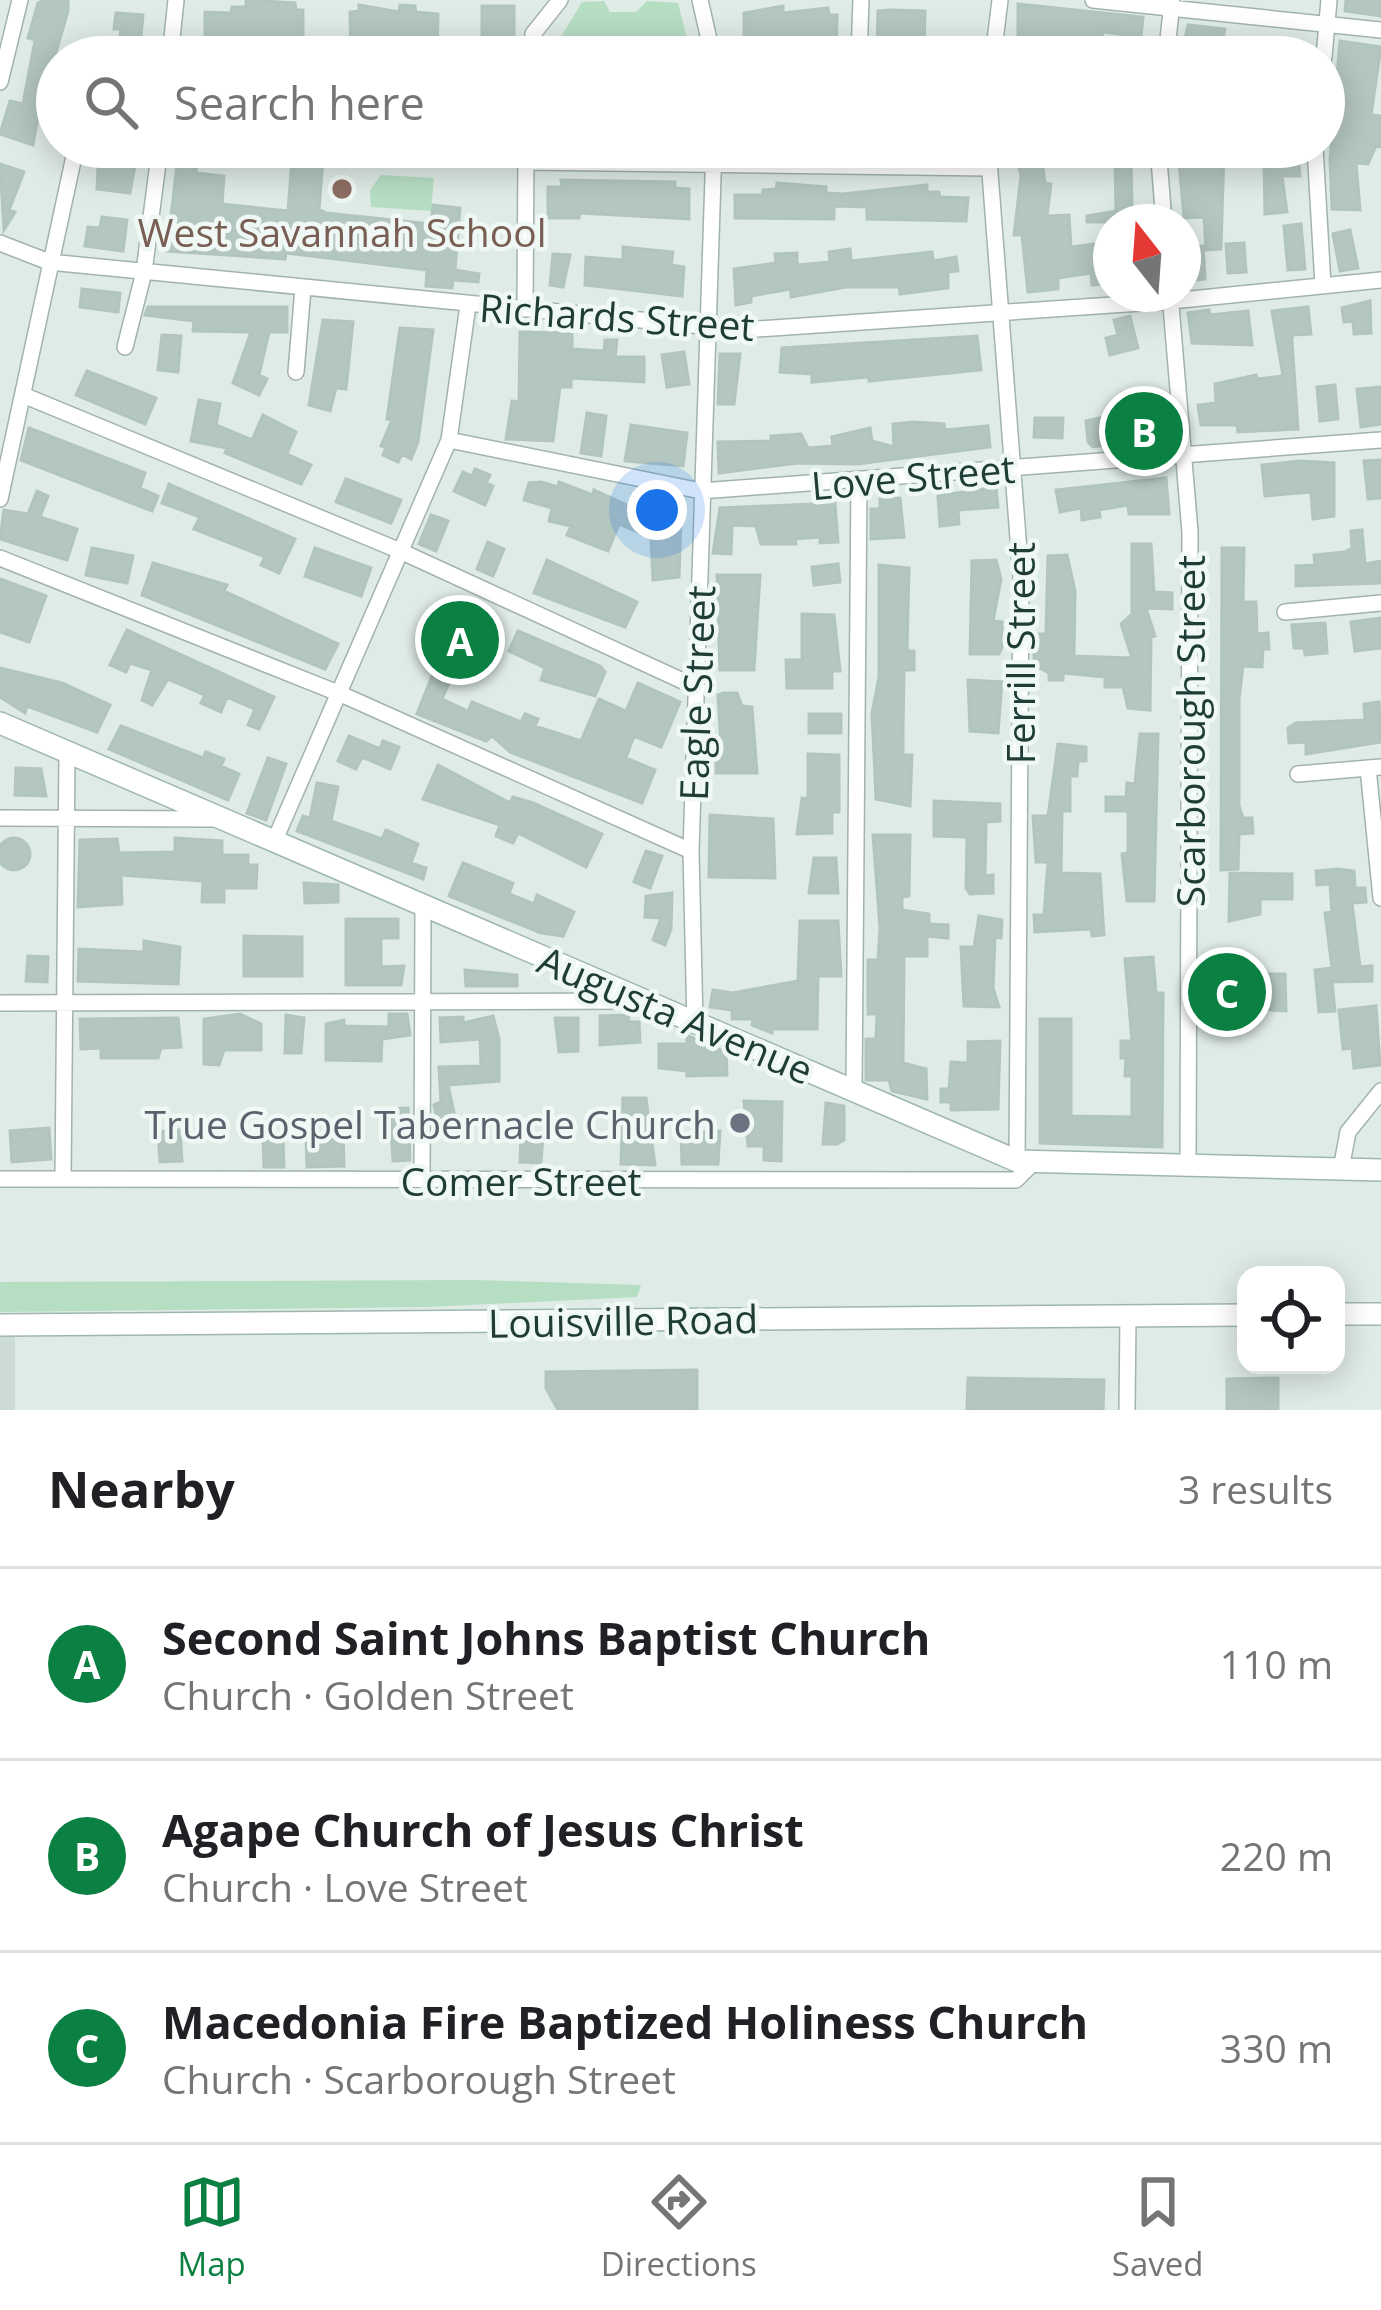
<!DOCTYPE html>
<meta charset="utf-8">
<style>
:root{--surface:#fff;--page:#f2f2f2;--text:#202124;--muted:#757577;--line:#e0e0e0;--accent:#0b8043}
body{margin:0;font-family:"Open Sans",sans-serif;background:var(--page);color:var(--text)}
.controls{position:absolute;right:36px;bottom:36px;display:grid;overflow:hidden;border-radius:24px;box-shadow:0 6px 30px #0003}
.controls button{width:108px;height:108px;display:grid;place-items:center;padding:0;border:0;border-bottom:3px solid var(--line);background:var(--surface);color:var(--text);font:60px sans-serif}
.compass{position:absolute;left:1093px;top:204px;width:108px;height:108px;border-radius:50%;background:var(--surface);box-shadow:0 6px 30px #0003;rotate:343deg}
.you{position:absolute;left:657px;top:510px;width:42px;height:42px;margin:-30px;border:9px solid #fff;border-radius:50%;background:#1a73e8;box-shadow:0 0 0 18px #1a73e833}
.badge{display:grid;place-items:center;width:78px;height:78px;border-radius:50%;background:var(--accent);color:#fff;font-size:39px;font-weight:700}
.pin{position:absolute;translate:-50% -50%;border:6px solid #fff;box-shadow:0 3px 12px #0006}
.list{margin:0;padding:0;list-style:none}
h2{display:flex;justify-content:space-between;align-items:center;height:156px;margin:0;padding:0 48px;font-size:51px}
h2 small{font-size:39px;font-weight:400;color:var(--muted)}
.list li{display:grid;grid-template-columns:78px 1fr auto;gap:36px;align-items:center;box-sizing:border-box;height:192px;padding:0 48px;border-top:3px solid var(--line)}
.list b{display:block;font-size:45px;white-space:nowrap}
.list p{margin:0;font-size:39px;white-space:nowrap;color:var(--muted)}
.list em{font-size:39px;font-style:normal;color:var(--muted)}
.icon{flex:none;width:66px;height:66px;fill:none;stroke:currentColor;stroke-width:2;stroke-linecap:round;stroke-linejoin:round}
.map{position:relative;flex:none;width:1381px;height:1410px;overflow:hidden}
.search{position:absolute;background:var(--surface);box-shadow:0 6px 30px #0003;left:36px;right:36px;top:36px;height:132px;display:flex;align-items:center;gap:30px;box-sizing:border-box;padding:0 42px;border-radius:66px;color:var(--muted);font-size:45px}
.sheet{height:732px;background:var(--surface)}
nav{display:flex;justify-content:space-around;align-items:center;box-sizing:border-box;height:168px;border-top:3px solid var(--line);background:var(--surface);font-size:33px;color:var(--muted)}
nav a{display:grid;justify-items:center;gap:6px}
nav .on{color:var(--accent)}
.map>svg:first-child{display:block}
.built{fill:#cddbd5}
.green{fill:#b6dec3}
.building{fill:#b4c6c0;stroke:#b1c5be;stroke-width:3}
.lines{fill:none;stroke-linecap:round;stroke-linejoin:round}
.street-casing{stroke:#a2b3ae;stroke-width:18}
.secondary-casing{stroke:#9db7b0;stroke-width:24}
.street{stroke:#fff;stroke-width:15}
.secondary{stroke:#fff;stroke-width:21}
.education-dot{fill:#8d6e63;stroke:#eff8f4;stroke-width:4.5}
.worship-dot{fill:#6b7280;stroke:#eff8f4;stroke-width:4.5}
.labels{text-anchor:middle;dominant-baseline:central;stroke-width:9;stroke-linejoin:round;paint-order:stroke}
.education-label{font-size:39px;fill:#785e54;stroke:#eff8f4}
.street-label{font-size:39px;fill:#1f3c36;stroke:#eff8f4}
.worship-label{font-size:39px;fill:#5b616d;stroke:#eff8f4;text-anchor:end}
</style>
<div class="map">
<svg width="1381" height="1410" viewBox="0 0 1381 1410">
<rect width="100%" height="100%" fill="#dfebe6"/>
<!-- built -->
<path class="built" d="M0 1325H15V1410H0Z"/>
<!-- green -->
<path class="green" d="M604 1 610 12H636L647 1 678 3 692 57H549L582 2Z
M381 175 434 178 431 211 371 207 370 190Z
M472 1280 641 1285 637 1297 428 1307 0 1312V1282Z"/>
<!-- building -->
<path class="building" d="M45 0H68V11L54 59 57 97 42 94 33 145 0 134 10 101 23 104 35 40 28 38 38 3Z
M246 0 295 3 296 10H303V57H205V12L231 13 232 7H246Z
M1346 0H1381V16L1345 11Z
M1018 4 1143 17 1141 37 1103 32 1101 44 1073 40 1072 57H1018Z
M359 5 399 12 400 5 415 6 416 12 438 14 437 57H351L350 12 359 11Z
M482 6H514V40L482 39Z
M783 6V13L828 8 829 15H837L836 57H807L804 39H769V57H744V13Z
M891 10 925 11 924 49H911V57H877L878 11Z
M116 13 143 15 139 57H117L121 29H114Z
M1188 25 1225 29 1219 57H1181Z
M1340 41 1381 47 1371 115 1381 116V147L1376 146 1368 164 1356 163 1360 210 1332 209 1330 160Z
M99 147 138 149 130 193 97 189Z
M179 147H198L196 173 224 176 222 204 288 211 293 147H313L324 148 319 209 326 213 431 224 433 205 460 208 455 270 479 274 478 282 453 280 452 288 426 286 427 270 286 253 285 259 167 251Z
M1013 147H1040L1045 183 1051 184 1047 216 1069 215 1071 247 1111 242V283L1092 285 1091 273 1058 278V289L1028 292 1022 235H1014L1021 175Z
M1098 147H1139V160L1131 161 1132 208 1138 207 1141 222H1087V216L1116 211 1115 162 1099 163Z
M1272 147H1297L1300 176H1282L1287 212 1265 214 1264 161H1271Z
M1224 148 1221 249 1206 250 1204 217 1184 218 1178 152Z
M0 164 24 172 9 210 15 212 4 230Z
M561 180 675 182V188L689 189V219L580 213 579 218H548V187H562Z
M777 183 826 187V193L843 194 927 185V192H939L940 197 968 198 966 221 867 219V207L834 206V219L735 218V195H762L763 190 776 189Z
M102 217 127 220 123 251 85 246 88 227 100 228Z
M1301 224 1305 269 1288 270 1284 226Z
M1350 230 1358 268 1340 271 1333 234Z
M1244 243 1246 272 1228 273 1226 244Z
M1203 246 1205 279 1187 281 1185 248Z
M623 247 673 252 671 265 684 267 682 296 585 285 586 257 623 260Z
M850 249 851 261 932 252 933 261 956 257 958 271 948 272V288L900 294 899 287H846L791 297V289L751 296V302L736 305 734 269 776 263 775 254 797 253V265L830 262 829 252Z
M553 254 570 255 563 287 550 285Z
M82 289 120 293 118 312 80 307Z
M1370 301 1371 333 1354 334 1353 321 1344 322 1342 308Z
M148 307H287V332H269L259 375 267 379 259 395 233 383 251 332 193 331 194 321 145 315Z
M1308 307 1311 334 1292 335V341L1298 429 1238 432 1237 425H1201L1198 405 1216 403 1215 384 1256 375 1257 379 1283 376 1272 311Z
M1209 310 1210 315 1248 311 1252 345 1192 343 1188 313Z
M1130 316 1138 348 1110 355 1106 338 1118 335 1114 320Z
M323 320 353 322 346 389 336 388 330 411 309 405Z
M400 328 433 330 418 442 411 459 402 454 398 462 383 455 386 448 381 446 392 420 387 419Z
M520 332 572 333V349L604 351 605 340H617L615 357H644V382L571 378V387H560L553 441 506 439 512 401 519 402Z
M162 335 181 336 178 372 158 370Z
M977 336 981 370 869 381V377L812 382V374L780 372 782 348Z
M684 352 689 384 667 387 662 355Z
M720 354H740L734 404H718Z
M87 371 156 398 145 424 76 395Z
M1335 385 1338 419 1320 421 1317 387Z
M1381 387V424L1361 427 1357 389Z
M1160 391 1164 436 1093 447 1088 442 1086 421 1123 413 1122 393Z
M199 400 220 404 216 425 252 440 263 415 296 432 287 454 311 465 301 484 225 453 227 448 191 441Z
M587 413 606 416 601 456 581 453Z
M1035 418H1063L1062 438 1034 437Z
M913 422 944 424 945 430 988 426 990 447 857 464 798 463 719 473 718 442 771 441V436L801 434 808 448 833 446 832 437 870 428 872 441 894 447 893 424Z
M631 425 687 433 683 466 625 461Z
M29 428 145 473 140 488 158 496 152 511 21 460Z
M1381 460V498L1368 499 1364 461Z
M1300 461 1334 463V516L1313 519 1311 492 1265 496 1262 465Z
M475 469 490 475 486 483 493 486 485 505 454 491 463 472 472 476Z
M1166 478 1169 514H1129L1128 505 1099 510 1100 517 1082 520 1081 508 1060 512 1056 490Z
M346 479 401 500 391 523 336 502Z
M541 482 558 487 559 482 593 495 594 490 629 506 636 494 660 504 655 517 681 519 679 577 653 580 651 538 619 524 608 551 567 535 571 526 549 521 552 508 524 500 529 483Z
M169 484 295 539 279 573 261 565 265 557 194 529 200 517 162 503Z
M996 487 998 507 958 510 959 524 940 526 938 496Z
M37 491 48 496 40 517 77 529 67 560 0 539 4 510 28 514Z
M900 498 904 537 871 539V509H880V499Z
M835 503 838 542 820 543V537L795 539 796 544H761L756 526 732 525 731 554 713 553 720 508Z
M431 515 448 521 436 551 419 544Z
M1362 530 1365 564 1381 561V583L1296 586V566L1315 565 1314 555 1345 552 1352 548 1351 531Z
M488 542 504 549 493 576 477 569Z
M1132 544H1151L1154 592 1172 593V609L1146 608 1155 636 1151 637 1150 710 1128 708 1123 687H1105V677L1063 673V680H1049V673L1034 665V634H1046L1048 556 1067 555 1075 591 1074 656 1132 658 1121 624 1132 614Z
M92 548 133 556 127 583 86 575Z
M315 548 371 568 361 596 305 576Z
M1222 548H1244L1243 602H1256L1257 634 1268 633 1269 649H1263L1262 667 1243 666 1239 699V806L1243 818H1252L1253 833 1239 834 1238 869 1221 870Z
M547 560 637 602 625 627 534 593Z
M996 560 1001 579 993 621 1002 622V647L999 654H970L972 561Z
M153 563 227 585 224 591 338 644 325 669 142 595Z
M838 564 840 582 814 585 812 567Z
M879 565 909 568 907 651H914V670H904L903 730V755H912L910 806 876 799 872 713 879 677Z
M717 575H760L754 670H720Z
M0 579 46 596 29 642 0 632Z
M475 605 495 614V620L473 671 457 664 442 699 468 711 472 702 521 722 525 714 538 719 535 726 581 741 599 699 626 711 638 683 680 702 661 747 634 736 626 758 655 770 642 803 510 752 492 736 486 741 417 714 445 643H457Z
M802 614 834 615 840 671H832V688H787L786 660H802Z
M1381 618V648L1355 651 1351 622Z
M1325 623 1327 653 1305 655 1304 648H1294L1292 625Z
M127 630 274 697 259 729 248 725 255 709 227 697 221 712 201 703 205 695 168 679 152 705 142 700 152 670 130 663 126 672 110 665Z
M518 631 600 666 605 672 595 696 541 680 545 668 509 651Z
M0 668 62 683 110 705 97 732 27 706 25 713 0 697Z
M968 680 1002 682 998 733 970 731Z
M723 693H737L742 706 752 707 757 773H716V760H722L718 695Z
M1379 702 1381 742 1306 754V742L1289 743 1288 728 1296 723 1365 720 1364 704Z
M809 714H841V733H809Z
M121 726 203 758 206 752 224 759 221 766 239 774 228 800 109 749Z
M1140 734H1158L1154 901H1127L1122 854 1128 853V811H1106V797H1126L1127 783 1135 784Z
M349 736 380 749 383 741 399 747 390 769 362 757 356 769 338 761Z
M1058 744 1086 747V761H1078L1077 776H1070V811H1062L1061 873 1100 874 1104 935 1092 936 1091 929 1035 932 1034 915H1044L1048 862H1036L1033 816H1048Z
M808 754 839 755V812H832V833L797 834 802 798 808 799Z
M268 758 286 764 266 820 247 813Z
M438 765 510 803 513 797 533 803 602 834 586 867 518 833 513 843 496 836 500 825 423 799Z
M16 768 41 769 46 796 15 795Z
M317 783 338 787 331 821 382 839 386 830 418 844 411 863 426 868 423 879 297 831 303 816 310 818Z
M934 801 1000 804V821L986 822 985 876 993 875V893L970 894 966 888 967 837 934 836Z
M710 815 773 819 775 878 709 877Z
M873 835H910L909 896 902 897V910L929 914V924L948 925V938L927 936V956H904L903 1063 926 1069 927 1099 892 1091 889 1080H866V1039H876L877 1014H868V960H878L880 928Z
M175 838 222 841V855H248V865H257L256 888H224V902H202L203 881 121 875 122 904 78 907 80 840 117 839 119 853 175 852Z
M-2 854a16 16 0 1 1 32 0a16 16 0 1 1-32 0Z
M646 851 662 856 650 888 634 882Z
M814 858H836L838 893H809Z
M463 863 513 883 509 894 534 904 537 895 574 912 563 936 541 933 449 896Z
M1338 869 1354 871 1355 888H1365L1366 902 1352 903 1360 967 1372 966V981L1332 982 1335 1011 1319 1012 1315 970 1332 968 1325 913 1332 912 1330 884 1317 885 1316 871Z
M1230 873 1292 874V899H1260V914L1229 921Z
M304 883 338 885V902L305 903Z
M672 893 671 929 665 945 653 940 661 918 645 917 646 896Z
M979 916 1002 920 1001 938 995 937 993 988 999 1007 964 1006 961 947H974Z
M346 919H398V938H381V967L404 966 401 985H346Z
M800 921H838L841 976H818L817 1029H772V1033L752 1025 753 1019H732V1010L710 1007 713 990 733 993 798 981Z
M244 936 302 937V976H244Z
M144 941 180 947 178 984 78 981 79 949 144 952Z
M28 956 48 957 47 982 26 981Z
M1153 957 1156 993H1163L1162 1147 1040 1143V1019H1071V1116L1132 1117V1076H1125L1126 1058H1121V1041H1132L1125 959Z
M465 970 517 975V986H466Z
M1272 974H1285L1286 1011 1225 1007 1220 1001 1225 976Z
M1376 1006 1380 1065 1354 1068 1352 1048 1343 1049 1339 1010Z
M240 1014 261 1024V1050H224L219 1065 204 1064V1019Z
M389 1014H407L410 1035 382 1039 381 1061 326 1060V1024L344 1020V1026L389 1027Z
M286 1015 304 1018 301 1053H285Z
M629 1015 628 1022H639L640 1042 600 1045V1016Z
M493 1016 499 1039V1081L448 1085 458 1131 440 1134 434 1105 441 1102 439 1067 481 1066 480 1039 441 1042 440 1018 463 1017V1023Z
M178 1018 181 1047 161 1048 158 1058H101V1048L81 1049 80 1019Z
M555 1018H578V1051L559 1052Z
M687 1035 726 1052 727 1075 687 1076V1071L659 1068V1044H687Z
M1000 1041 998 1109 951 1110V1102H941V1089H949L951 1062 968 1063V1042Z
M623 1098H646L655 1165 621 1164Z
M744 1101 782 1102 781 1161 764 1160V1146H748Z
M826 1103 844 1106V1140L837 1144H823Z
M408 1108 410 1160 393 1161 390 1109Z
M49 1128 51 1159 12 1162 10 1131Z
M180 1130 182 1161 160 1162 158 1132Z
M720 1131 718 1164H682L681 1134Z
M343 1134 344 1166 307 1167 306 1135Z
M521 1134 543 1135 541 1163 520 1162Z
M263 1140H283L284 1167H264Z
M697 1370V1410H558L546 1388V1372Z
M968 1378 1104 1380 1103 1410H967Z
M1278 1378V1410H1227V1379Z"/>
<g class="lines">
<!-- street casing -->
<g class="street-casing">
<path id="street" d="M700 0 713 57
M1093 0 1381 30
M170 57 176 0
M531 57 533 34 560 0
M859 57 861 0
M993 57 1000 0
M1166 57 1172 3
M1324 57 1329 0
M0 82 20 0
M988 147 1021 577 1017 1161
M1158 147 1164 222
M1315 147 1323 285
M526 162 989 168
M0 243 49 262 743 330 1171 301 1381 280
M1170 294 1190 532 1188 1168
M525 309 526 147
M125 347 144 272 160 147
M296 372 303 288
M23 395 398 550 698 688
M449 440 701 491 1381 440
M0 499 76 147
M0 558 343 695 691 851
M1285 612 1381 603
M1368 768 1381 898
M1298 774 1381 767
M0 818 213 819
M274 842 449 440 468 305
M0 1003 637 1001
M695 1024 691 851 714 147
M854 1087 859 481
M1341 1169 1348 1132 1381 1091
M0 1179 1016 1180 1034 1162
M63 1179 67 754
M422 1180 423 907
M1127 1410 1128 1315"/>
</g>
<!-- secondary casing -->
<g class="secondary-casing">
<path id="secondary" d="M0 723 1017 1161 1381 1170
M1336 1314H1381
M0 1325 1246 1315"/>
</g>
<!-- street -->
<use href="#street" class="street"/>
<!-- secondary -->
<use href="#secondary" class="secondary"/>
</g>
<!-- markers -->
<circle class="education-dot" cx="342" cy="189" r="12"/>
<circle class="worship-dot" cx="740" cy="1123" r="12"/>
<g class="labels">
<!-- education labels -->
<g class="education-label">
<text x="342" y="231">West Savannah School</text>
</g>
<!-- street labels -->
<g class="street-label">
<text transform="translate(617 316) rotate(4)">Richards Street</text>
<text transform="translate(913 476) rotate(-5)">Love Street</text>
<text transform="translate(1019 653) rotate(-90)">Ferrill Street</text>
<text transform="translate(696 693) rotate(-88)">Eagle Street</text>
<text transform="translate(1189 731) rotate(-90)">Scarborough Street</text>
<text transform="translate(676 1014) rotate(23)">Augusta Avenue</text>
<text x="521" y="1180">Comer Street</text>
<text transform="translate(623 1320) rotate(-1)">Louisville Road</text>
</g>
<!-- worship labels -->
<g class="worship-label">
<text x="716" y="1123">True Gospel Tabernacle Church</text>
</g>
</g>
</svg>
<div class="controls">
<button><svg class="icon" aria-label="locate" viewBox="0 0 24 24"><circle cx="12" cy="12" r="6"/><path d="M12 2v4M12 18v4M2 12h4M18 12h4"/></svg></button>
</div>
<svg class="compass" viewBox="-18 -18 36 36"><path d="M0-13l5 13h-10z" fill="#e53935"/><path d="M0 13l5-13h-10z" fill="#757577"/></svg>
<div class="you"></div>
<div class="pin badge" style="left:460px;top:640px">A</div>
<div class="pin badge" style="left:1144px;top:431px">B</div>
<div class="pin badge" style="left:1227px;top:992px">C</div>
<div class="search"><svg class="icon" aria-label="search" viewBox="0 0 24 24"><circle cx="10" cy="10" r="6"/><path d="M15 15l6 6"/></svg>Search here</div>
</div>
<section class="sheet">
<h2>Nearby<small>3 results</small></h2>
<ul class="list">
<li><span class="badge">A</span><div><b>Second Saint Johns Baptist Church</b><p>Church · Golden Street</p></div><em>110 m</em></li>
<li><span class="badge">B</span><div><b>Agape Church of Jesus Christ</b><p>Church · Love Street</p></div><em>220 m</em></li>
<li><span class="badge">C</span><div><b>Macedonia Fire Baptized Holiness Church</b><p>Church · Scarborough Street</p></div><em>330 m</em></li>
</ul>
</section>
<nav>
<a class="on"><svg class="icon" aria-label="map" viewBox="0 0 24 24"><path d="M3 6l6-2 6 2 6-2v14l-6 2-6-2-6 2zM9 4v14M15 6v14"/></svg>Map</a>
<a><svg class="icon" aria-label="directions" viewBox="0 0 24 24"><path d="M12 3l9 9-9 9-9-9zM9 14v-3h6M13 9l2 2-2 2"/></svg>Directions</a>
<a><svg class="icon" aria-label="saved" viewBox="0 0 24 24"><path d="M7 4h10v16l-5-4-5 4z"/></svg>Saved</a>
</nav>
